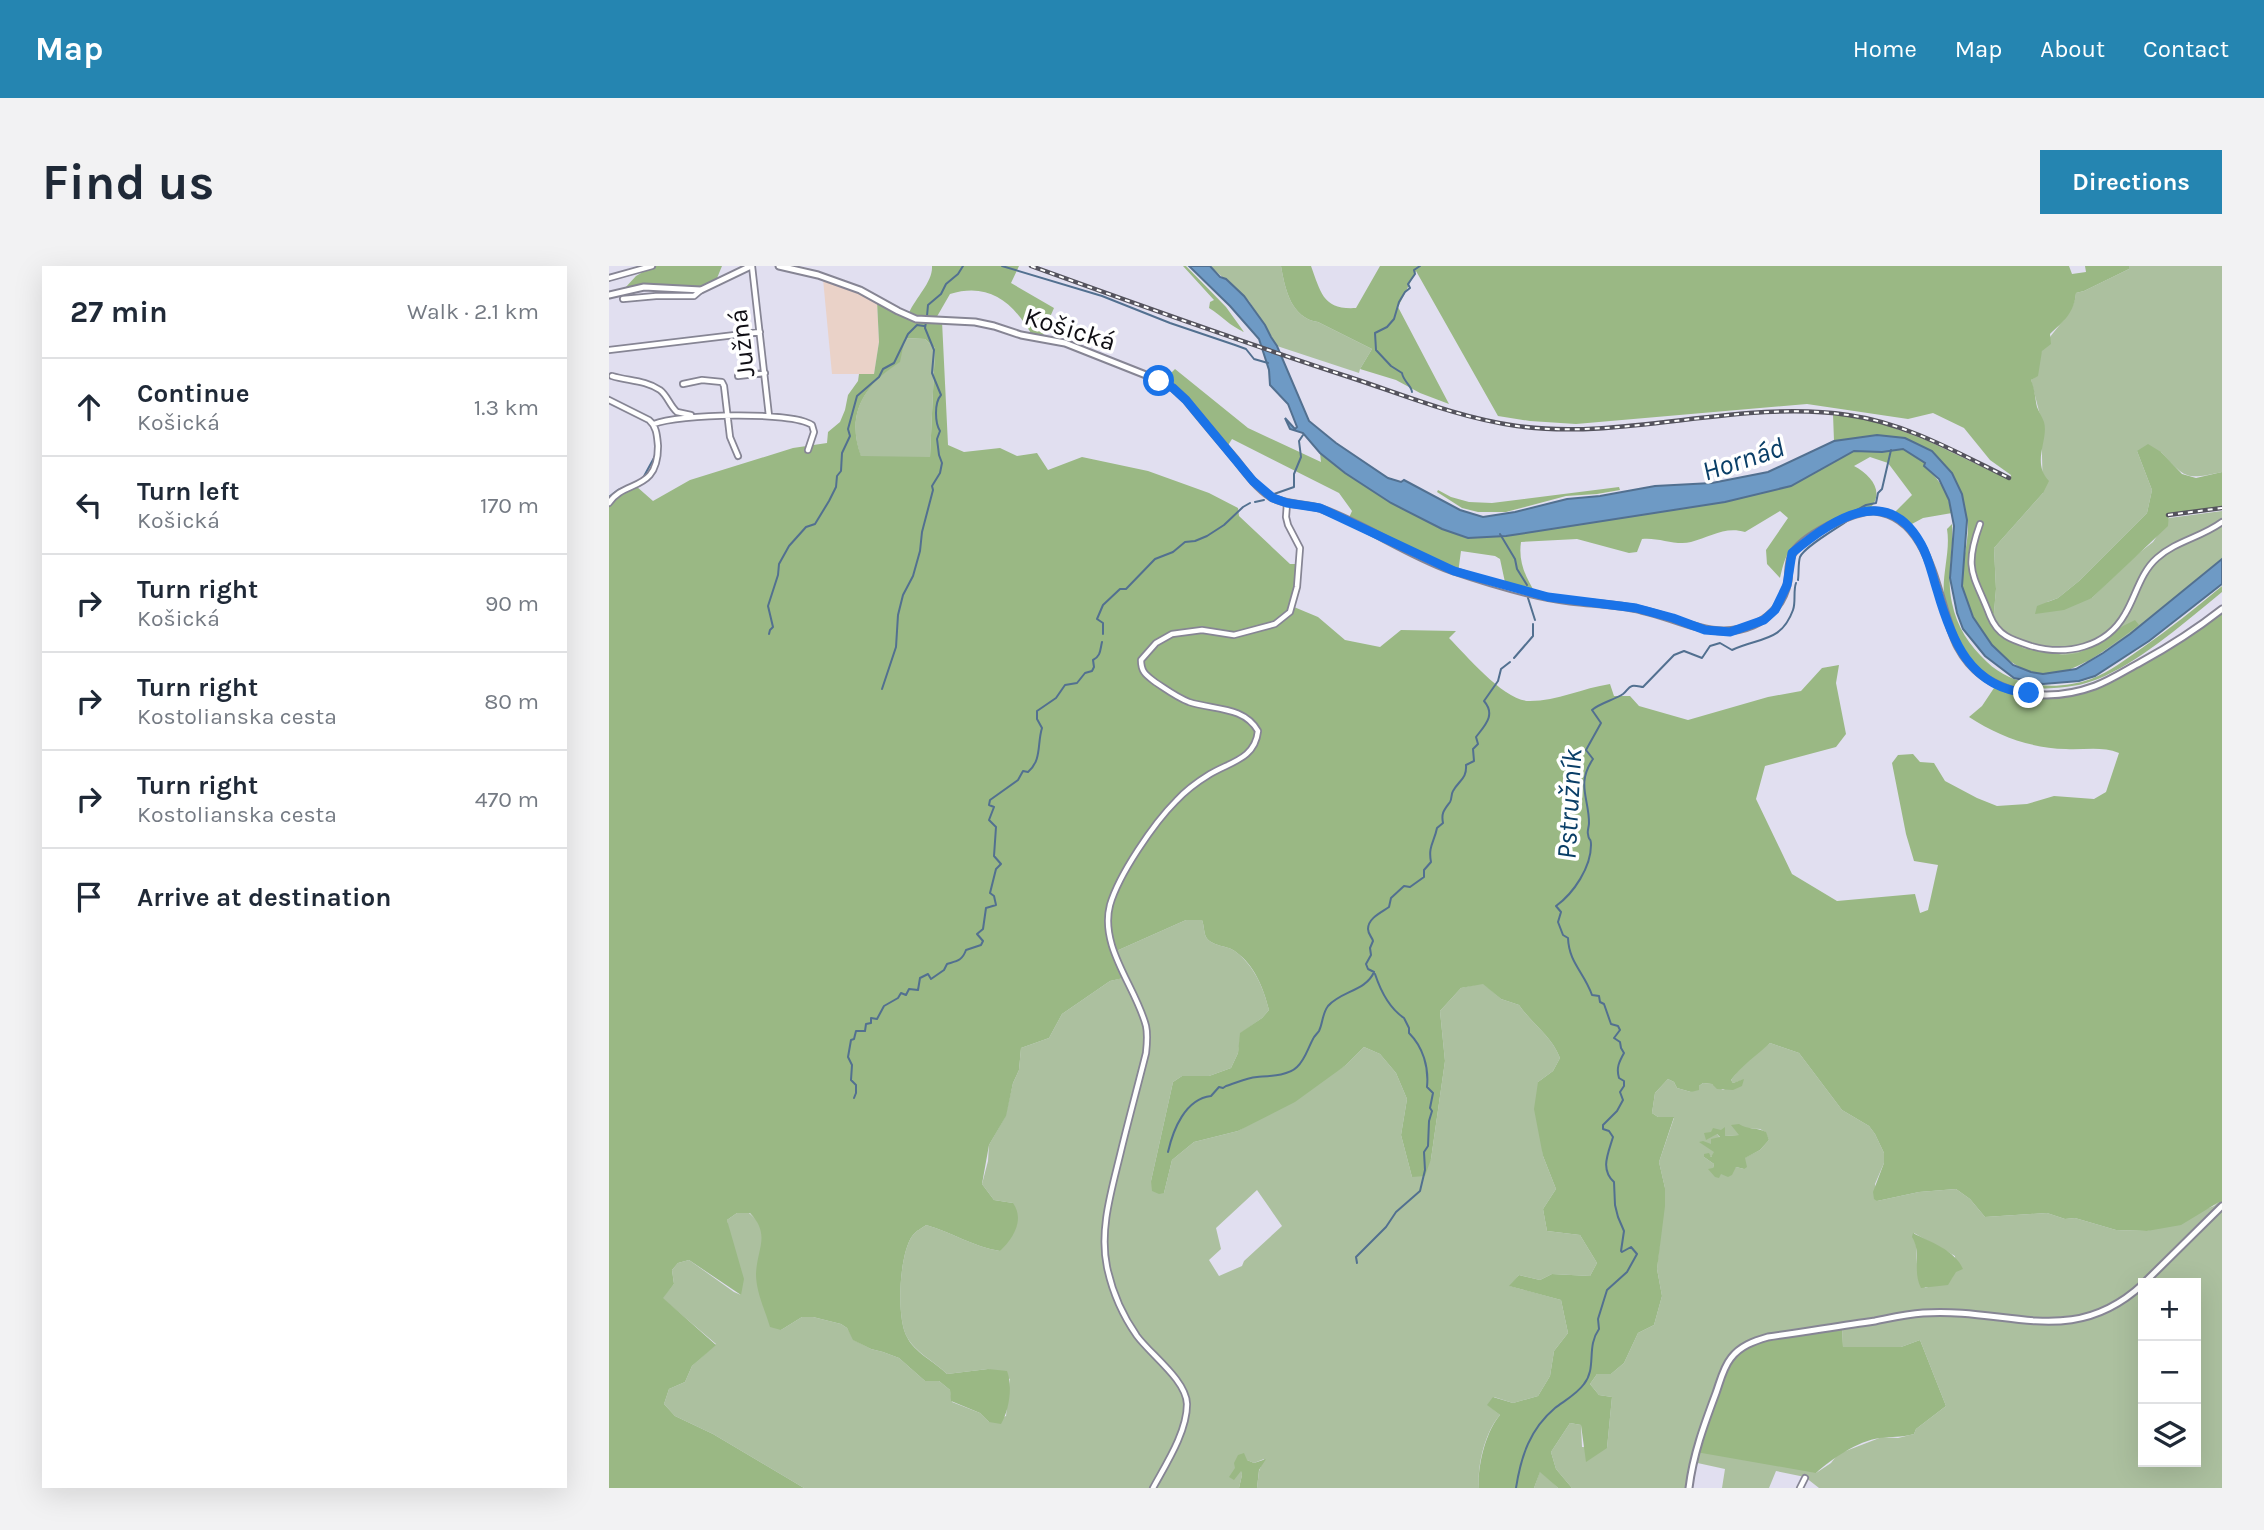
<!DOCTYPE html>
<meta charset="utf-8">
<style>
:root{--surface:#fff;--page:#f2f2f3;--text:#1f2937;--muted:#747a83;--line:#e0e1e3;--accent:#2585b1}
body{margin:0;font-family:Karla,sans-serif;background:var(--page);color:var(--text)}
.controls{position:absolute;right:21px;bottom:21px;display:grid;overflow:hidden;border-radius:0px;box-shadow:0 7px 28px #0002}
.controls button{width:63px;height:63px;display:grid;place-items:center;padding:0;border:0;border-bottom:2px solid var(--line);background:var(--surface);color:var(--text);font:35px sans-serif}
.stop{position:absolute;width:21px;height:21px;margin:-16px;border:5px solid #1a73e8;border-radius:50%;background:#fff}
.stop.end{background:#1a73e8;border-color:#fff;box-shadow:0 2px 7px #0008}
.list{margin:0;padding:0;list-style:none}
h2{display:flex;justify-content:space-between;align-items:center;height:91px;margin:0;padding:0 28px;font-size:30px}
h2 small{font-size:23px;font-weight:400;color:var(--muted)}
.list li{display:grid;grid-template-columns:46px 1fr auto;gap:21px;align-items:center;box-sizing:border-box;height:98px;padding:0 28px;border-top:2px solid var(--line)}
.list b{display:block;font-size:26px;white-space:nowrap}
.list p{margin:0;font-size:23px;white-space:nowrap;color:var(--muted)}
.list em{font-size:23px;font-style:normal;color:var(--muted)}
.icon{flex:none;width:38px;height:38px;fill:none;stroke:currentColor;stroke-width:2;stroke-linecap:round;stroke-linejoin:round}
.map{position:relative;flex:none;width:1613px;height:1222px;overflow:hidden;border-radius:0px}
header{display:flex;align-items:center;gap:42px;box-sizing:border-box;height:98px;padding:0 35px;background:var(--accent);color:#fff}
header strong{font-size:33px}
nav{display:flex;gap:38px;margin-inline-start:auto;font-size:24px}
.intro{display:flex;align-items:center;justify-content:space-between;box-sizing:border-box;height:168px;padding:0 42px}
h1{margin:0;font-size:49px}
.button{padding:18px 32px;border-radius:0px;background:var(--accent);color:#fff;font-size:24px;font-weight:700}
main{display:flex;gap:42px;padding:0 42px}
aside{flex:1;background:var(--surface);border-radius:0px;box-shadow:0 7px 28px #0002}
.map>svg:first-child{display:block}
.industrial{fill:#ead2c8}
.green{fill:#acc09f;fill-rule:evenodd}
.forest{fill:#9ab884;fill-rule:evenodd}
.water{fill:#6e9ac5;stroke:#527090;stroke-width:2}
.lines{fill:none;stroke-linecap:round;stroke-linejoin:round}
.stream{stroke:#527090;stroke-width:2}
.minor-casing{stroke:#868594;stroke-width:8}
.tertiary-casing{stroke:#868594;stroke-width:9}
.minor{stroke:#fff;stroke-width:4.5}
.tertiary{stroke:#fff;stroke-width:5}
.rail-casing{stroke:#54535d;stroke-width:4.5}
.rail{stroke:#fff;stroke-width:2;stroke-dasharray:5;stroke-linecap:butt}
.route{stroke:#1a73e8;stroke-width:9}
.labels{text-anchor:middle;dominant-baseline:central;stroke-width:7;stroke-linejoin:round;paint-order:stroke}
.street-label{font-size:26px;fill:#0f0e14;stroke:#fff}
.water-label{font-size:28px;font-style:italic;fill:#093e67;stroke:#fff}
</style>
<header>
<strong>Map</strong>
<nav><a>Home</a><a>Map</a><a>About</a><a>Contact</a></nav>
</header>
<div class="intro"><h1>Find us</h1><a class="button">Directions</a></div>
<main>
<aside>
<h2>27 min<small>Walk · 2.1 km</small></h2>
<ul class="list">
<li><svg class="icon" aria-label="ahead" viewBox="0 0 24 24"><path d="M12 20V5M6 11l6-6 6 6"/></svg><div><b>Continue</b><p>Košická</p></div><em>1.3 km</em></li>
<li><svg class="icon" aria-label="left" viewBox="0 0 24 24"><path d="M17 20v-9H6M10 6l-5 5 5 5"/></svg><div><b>Turn left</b><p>Košická</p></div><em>170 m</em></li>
<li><svg class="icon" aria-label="right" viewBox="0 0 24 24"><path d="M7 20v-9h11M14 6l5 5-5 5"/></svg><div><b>Turn right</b><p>Košická</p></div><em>90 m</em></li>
<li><svg class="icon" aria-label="right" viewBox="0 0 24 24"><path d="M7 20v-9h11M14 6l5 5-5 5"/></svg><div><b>Turn right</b><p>Kostolianska cesta</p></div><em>80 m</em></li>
<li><svg class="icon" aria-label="right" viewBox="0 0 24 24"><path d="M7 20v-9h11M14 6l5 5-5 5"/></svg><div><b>Turn right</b><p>Kostolianska cesta</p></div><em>470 m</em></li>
<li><svg class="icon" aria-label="arrive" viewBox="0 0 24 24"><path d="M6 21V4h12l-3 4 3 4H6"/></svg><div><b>Arrive at destination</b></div></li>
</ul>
</aside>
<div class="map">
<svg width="1613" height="1222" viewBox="0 0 1613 1222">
<rect width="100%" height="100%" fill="#e1dff0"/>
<!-- industrial -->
<path class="industrial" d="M214 13 255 27 268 35 270 76 265 108H223Z"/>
<!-- green -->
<path class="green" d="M601 0H672C676 23 682 52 709 56L763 83 751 103 750 107 668 80 640 35Z
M1520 0H1613V206C1577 214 1577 213 1552 186L1528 185 1543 224 1538 247 1470 315 1449 332 1438 336 1483 332 1525 291 1544 276 1560 252 1613 245V293L1521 368 1478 396 1467 391 1414 382 1384 358 1387 323 1385 282 1434 227 1432 153 1422 114 1429 109C1426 70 1464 58 1467 27L1475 25 1520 3Z
M296 72 316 73 326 82 321 191H252C237 148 254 120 290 96Z
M577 654H593C595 659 595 667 597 671 603 681 619 679 627 686 646 701 654 721 660 744L653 752 632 767 629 787 622 802 600 810H573L564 816 542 915 555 927 563 894 585 876 629 865 737 799 755 781 771 788 787 807 798 833 792 869 803 911 822 893 836 795 831 745 852 722 874 717 892 733 910 739C924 759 942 769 951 792L944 805 929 816 934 890 947 923 934 943 938 965 971 969 988 997 981 1010 943 1008 931 1014 910 1009 901 1020 952 1034 959 1067 945 1085 941 1110 929 1130 904 1137 885 1131 879 1139 891 1149C876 1166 868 1199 870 1222H648L650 1205 655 1193 645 1197 638 1194 632 1204 633 1209 630 1222H195L104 1168 66 1150 55 1138 60 1123 76 1116 83 1100 107 1078 53 1032 65 1018 63 1004 69 997 80 994 125 1026 132 1029 118 954 128 947H140L151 957 154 965 172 1064 193 1051H204L232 1058 238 1062 245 1074 262 1083 274 1086 290 1092 316 1115H330L341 1124 343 1136 371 1147 380 1156 397 1150 401 1113 379 1103 338 1108C326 1096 306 1086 298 1071 287 1052 290 986 304 969 307 965 313 962 317 959 343 966 364 981 391 985L404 937 385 934 373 918 379 895 380 879 396 851 404 817 410 804 412 782 440 772 453 748 501 715 518 711 505 686ZM648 924 673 960 635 995 633 1000 610 1010 600 994 612 983 607 962Z
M1161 777 1190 787 1233 844 1260 860 1266 868 1275 887V897L1266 918 1268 935 1310 926 1347 923 1361 933 1376 951 1438 947 1456 953 1466 952 1507 964 1538 965 1605 940 1610 935 1613 939V1222H1210L1196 1211 1167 1205 1160 1222H1113L1116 1203 1084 1196 1080 1222H963L947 1203 942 1186 961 1157 972 1159 973 1181 998 1182 1003 1131 990 1129 981 1118 988 1108H1002L1015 1097 1029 1067 1045 1059 1053 1030 1048 1003 1056 922 1050 896 1065 852 1049 851 1043 847 1046 827 1059 813 1065 816 1068 822 1082 826 1094 817 1103 818 1114 824 1134 814 1124 817 1122 814 1135 797ZM1136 862 1151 863 1156 866 1160 874 1151 884 1135 892V903L1127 901 1112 908 1104 902 1105 898 1095 891 1104 890 1111 872 1108 868 1115 867 1116 870 1131 869ZM1305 967 1346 990C1347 1003 1346 1012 1336 1019L1329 1018 1316 1022C1304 1005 1310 987 1305 967ZM1534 1017H1587V1196H1534ZM1233 1060 1234 1081H1292L1311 1074 1337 1140 1307 1163 1305 1168 1289 1172 1273 1171 1229 1188 1222 1197 1207 1207Z
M931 1205 949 1222H925Z"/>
<!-- forest -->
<path class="forest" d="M44 0H113L106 17 91 22 37 19 16 22 27 10Z
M323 0H410L402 17 445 42 434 67 436 72 424 71C405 37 381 16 341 28L326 54 333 55 339 179 355 186 391 182 408 190 428 187 439 204 473 191 539 205 600 227 629 242 630 250 681 298H690L685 341 709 351 736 374 771 381 792 364 847 365 840 372C857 389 896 436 921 435 948 435 974 422 1001 418L1005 430H1021L1030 440 1079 454 1159 431 1192 425 1213 402 1230 399 1227 417 1237 468 1227 481 1156 500 1147 533 1183 608 1228 635 1306 628 1311 647 1319 644 1329 599 1305 595 1297 568 1283 497 1289 489 1304 488 1311 496 1325 497 1336 515 1368 532 1388 540 1418 538 1445 530 1485 533 1497 526 1510 487C1493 480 1476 484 1457 483 1421 482 1389 470 1360 451L1373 440 1387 419 1409 427H1456L1488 420 1536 394 1613 342V939L1610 936 1572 959 1538 965 1507 964 1466 952 1456 953 1438 947 1376 951 1361 933 1347 923 1310 926 1268 935 1265 933 1264 926 1275 897V887L1266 868 1260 860 1233 844 1190 787 1161 777C1147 790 1133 799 1122 814L1124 817 1135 813 1133 820 1124 824 1108 823 1103 818 1094 817 1090 820V824L1082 826 1068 822 1065 816 1059 813 1046 827 1043 847 1049 851H1065L1050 896 1056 922V940L1048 1003 1053 1030 1045 1059 1029 1067 1015 1097 1002 1108H988L981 1118 990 1129 1003 1131 998 1182 977 1196 972 1159 961 1157 942 1186 947 1203 963 1222H949L931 1206 925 1222H870C868 1201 877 1165 891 1149L878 1139 884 1131 904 1137 929 1130 941 1110 945 1085 959 1067 952 1034 900 1020 910 1009 931 1014 943 1008 981 1010 988 997 971 969 938 965 934 943 947 923 934 890 925 843 929 816 944 805 951 792C942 769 924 759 910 739L892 733 874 718 852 722 831 745 836 795 822 893 816 910 803 911 792 869 798 833 787 807 771 788 755 781 737 799 686 836 629 865 585 876 563 894 555 927 550 928 543 925 542 915 564 816 573 810H600L622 802 629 787 631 767 653 752 660 744C654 721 646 700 627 686 619 679 603 681 597 671 595 667 595 659 593 654H577L505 686 519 711 501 715 453 748 440 772 412 782 410 804 404 817 397 850 380 879 373 918 385 934 404 937C416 954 404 973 391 985 364 981 343 966 317 959 313 962 307 965 304 969 290 986 287 1052 298 1071 305 1086 326 1096 338 1108L379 1103 398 1105C404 1120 400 1145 392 1158L380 1156 371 1147 342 1135 341 1124 330 1115H316L290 1092 274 1086 262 1083 244 1074 238 1062 232 1058 204 1051H193L172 1064 161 1061C156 1044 147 1026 147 1008 148 982 162 969 141 947H128L118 954 135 1013 132 1029 80 994 69 997 63 1004 65 1018 54 1032 107 1079 83 1100 76 1116 60 1123 55 1138 66 1150 104 1168 195 1222H0V238L2 234 27 220 44 235 81 214 184 182 218 177 219 166 231 156 236 144 239 129 249 115 250 108H265L270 76 268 35 311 52 300 47C307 31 324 16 323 0ZM296 72 316 73 326 82 321 191 252 190C237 148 254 120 291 96Z
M574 0H577L617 41 635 66C621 60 613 50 600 42L601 36 605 34Z
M672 0H702C712 27 714 44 747 42L771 0H1460L1463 8 1477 6 1476 0H1520V3L1475 25 1467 27C1465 47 1455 55 1441 68L1442 78 1433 85 1429 110 1422 114C1426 124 1426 132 1428 141 1430 146 1433 151 1435 156 1440 174 1422 196 1440 215L1434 227 1385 282 1387 323 1384 358 1414 382 1456 389 1469 387 1490 378 1514 360 1526 354 1530 359C1484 392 1439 436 1387 383 1371 366 1358 346 1354 323 1350 300 1362 275 1358 253 1356 238 1348 222 1343 207L1268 169 1225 175 1224 148 1264 154 1317 174 1401 214 1402 209 1381 194 1355 162 1324 147 1299 153 1198 138 967 158 921 155 889 150 807 5 789 41 840 138 811 127 787 114 751 103 763 83 709 56C682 52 676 23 672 0Z
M566 103 639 162 712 196 711 187 736 207 782 237 833 263 859 272 897 270 1182 220 1245 185 1273 186 1294 183 1316 197 1315 200C1332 215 1338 225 1343 247L1314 252 1301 259 1283 249 1303 229 1279 197 1261 191 1245 200C1264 210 1278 229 1257 246 1251 250 1243 252 1237 254 1218 262 1193 271 1180 286 1175 293 1173 304 1171 312L1158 298 1157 284 1179 252 1171 245 1136 266C1116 260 1101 271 1082 276 1067 280 1049 271 1033 273L1028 286 1020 287 968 273 912 276C909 296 917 312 927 328L897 321 891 293 886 290 852 285 849 307 738 256 743 245 730 227 623 173 618 181 561 122 555 119V114Z
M1539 178 1552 186 1573 208 1587 212 1613 206V240L1583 246 1560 247 1559 260 1483 332 1455 344 1426 348 1428 340 1449 332 1470 315 1538 247 1543 224 1528 185Z
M1010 221 1011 224 988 228 957 230 897 246H869L853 242 828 226 829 224 842 231 860 236 883 237Z
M1343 258C1345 285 1337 311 1343 337 1348 361 1360 379 1378 396 1405 422 1448 425 1482 413 1501 406 1517 393 1533 382 1560 363 1587 342 1613 320V326C1576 356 1538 390 1496 410 1479 418 1463 421 1445 422 1399 425 1375 418 1352 377 1345 365 1338 350 1336 337 1331 312 1342 287 1338 263Z
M1130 858C1138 864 1148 861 1157 866L1160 874 1151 884 1136 892 1138 901 1135 903 1127 901 1123 909 1119 911 1112 908 1110 912 1106 911 1099 903 1104 902 1105 898 1095 891V888L1100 887 1102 891 1105 886 1090 876 1094 875 1102 878V873L1111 871 1108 868 1097 874 1095 867 1102 866 1104 862 1112 864 1116 861V870L1130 869 1122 859Z
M1304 967C1321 976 1346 984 1354 1003L1347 1006 1339 1019 1312 1022C1303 1005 1313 987 1303 971Z
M1233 1060 1234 1081H1292L1311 1074 1337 1140 1307 1163 1305 1168C1291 1172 1284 1170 1271 1172 1248 1175 1223 1193 1207 1207L1087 1186 1122 1092 1143 1076Z
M635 1187 638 1194 645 1197 657 1193 650 1204 648 1222H630L633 1209 632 1205 625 1214 620 1211 626 1202 625 1197 629 1189Z"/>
<!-- water -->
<path class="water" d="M580 0H601L611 11 617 13 635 30 656 59 662 71 668 80 700 155 727 177 779 212 792 216 795 214 851 244 874 251 906 246 958 233 991 230 1046 220 1103 217 1159 206 1225 175 1268 169 1296 172 1323 185 1343 207 1353 228 1358 254 1353 320 1364 351 1383 379 1404 399 1422 406 1434 408 1467 403 1494 387 1521 368 1613 293V318L1540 375 1486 410 1470 415 1434 418 1405 412 1376 390 1354 363 1348 347 1341 312 1345 260 1340 234 1330 213 1315 200 1316 197 1294 183 1273 186 1245 185 1182 220 1116 236 897 270 859 272 833 263 782 237 736 207 711 187 694 167 681 163 676 152 686 163 688 161 679 138 661 119 660 104 650 73 621 40Z"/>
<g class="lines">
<!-- stream -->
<path class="stream" d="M393 0 493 30 561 57 626 79 637 83 645 93 659 97
M318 50 319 39 332 28 337 18 349 8 354 0
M803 126C803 120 794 115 793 107L782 100 767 84 766 67 778 61 785 53 790 36 796 26 801 22 799 18 806 8 805 4 811 0
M24 148 40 157
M34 212 46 190V168
M665 228 685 221V208L692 191 690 175 694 169
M0 231 9 224 17 221
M646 236 655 234
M1246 245 1257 239 1267 237 1269 227 1273 223 1282 184
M891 268 906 293 908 303 918 319
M1189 314C1190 307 1189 297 1191 291 1196 280 1229 262 1241 253
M919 332 926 354
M160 368 161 364 164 361 159 340 169 309 170 298 180 280 197 261 206 258 220 235 227 221 228 210 232 205 233 187 241 170 239 163 248 130 270 111 274 103 285 97 299 68 308 59 315 60
M494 368V357L488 353 494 339 511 323H517L546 293 564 286 576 276 586 275 598 270 615 259 634 241 641 237
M905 392 924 370V358
M273 423 287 381 289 349 294 329 304 310 311 285 313 266 324 224 323 220 331 207 333 197 330 189 328 173 331 165C326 157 325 137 332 129L323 107 325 84 316 62 317 56
M245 832 247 827V819L242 814 243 799 239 791 242 774 245 773 247 765H256L257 758 262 757V752L268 753 275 740 289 732 292 727 297 729 300 723 309 724 311 712 319 708 322 713 335 704 338 698C348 695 353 695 357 684L372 679 374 675 368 668 374 663 377 642 387 639 385 630 381 627 387 603 392 598 385 590 387 561 380 554 385 541 380 539 381 534 409 514 414 505 419 506C433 494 428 478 433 462L428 453V445L447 432 456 419 468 417 476 407 483 405 485 401 484 394C492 390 491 384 493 376
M559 886C564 864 576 833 602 830L610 821 614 822 617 820C627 817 637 812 648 811 659 810 679 810 688 801 696 794 699 782 704 773 705 770 708 768 710 765 714 757 713 748 719 740 732 725 757 725 765 706L759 703 757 698 762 689 761 682 764 675C763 671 759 668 759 663 759 652 773 646 780 641L782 632 795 620 801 621 815 611V604L822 596C819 580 825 577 828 562L834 557C832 547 835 544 841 536 843 533 842 528 844 525 850 514 858 513 857 499L865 495 864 483 869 478 867 471C876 459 887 449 875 435L889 415 892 403 901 396
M748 997 747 991 777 961 787 946 811 925 816 904 815 886 819 880 820 855 823 845 821 842 824 827 818 821C820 801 814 781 800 767V762L795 752C780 742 772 726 766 708
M907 1222C912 1190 921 1163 946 1142 955 1135 968 1128 975 1118 988 1102 977 1081 990 1063L989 1053 998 1024 1018 1006 1028 988 1022 981 1013 986 1012 985 1015 965 1009 951 1006 939 1005 916C991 903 999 888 1004 871L1000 865 994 863V859L1008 845 1014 834 1011 826 1015 820V815L1010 812C1007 802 1010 796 1015 787L1012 782 1011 776 1005 772 1011 764 1009 760 1002 758 995 738 991 736 990 730 983 729C975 706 960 697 959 672L954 669 949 656 952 646 947 640C965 627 982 601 982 579 982 570 980 577 979 568 978 565 980 561 980 557 980 532 967 518 984 493L977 484 992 457 983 444C991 437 1005 434 1014 428 1018 425 1019 421 1023 420 1026 419 1032 421 1034 421L1065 389 1075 385 1093 392 1101 380 1111 377 1123 384C1150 371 1172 377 1184 344 1187 336 1184 325 1187 317"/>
<!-- minor casing -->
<g class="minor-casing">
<path id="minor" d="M143 0 160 150
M0 12 43 0
M14 33 47 30H85L92 24
M0 84 151 66
M3 110C19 115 36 114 51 124 58 129 61 140 68 146L82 149
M129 110 156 107
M74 118 93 114 113 116 115 120 121 171 129 190
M0 134 40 154C48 161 48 170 49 180 49 227 15 213 0 237
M45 158C68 148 183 145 203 159L205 166 199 184
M1371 258C1354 305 1365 308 1381 350 1389 370 1403 374 1422 380 1457 390 1497 382 1516 348 1527 330 1531 307 1548 292 1567 275 1593 271 1613 256
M544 1222C557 1198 578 1166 578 1138 577 1114 542 1089 528 1070 514 1050 503 1025 498 1001 490 963 503 923 512 885 520 852 529 819 537 787 538 778 539 769 537 760 527 721 490 681 501 639 510 608 545 557 567 535 577 524 588 516 601 508 621 496 646 493 649 465 635 440 604 444 580 436 567 431 557 423 546 416 537 409 532 406 532 394L547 377 563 368 593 364 625 369 666 358 681 346 688 321 691 282 679 259 677 251 678 237
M1191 1222 1196 1212"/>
</g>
<!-- tertiary casing -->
<g class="tertiary-casing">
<path id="tertiary" d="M170 0 209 9 251 24 289 45 307 53 366 56 385 60 412 69 456 77 547 113 564 122 577 134C593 154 610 174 627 194 637 207 648 222 662 231 678 240 696 237 713 243 757 259 797 288 842 304 880 317 921 330 961 335 985 338 1009 338 1032 344 1071 352 1104 376 1144 359 1163 351 1175 335 1179 315 1180 307 1179 297 1183 289 1191 271 1246 243 1266 245 1325 252 1327 338 1349 381 1375 430 1437 438 1486 420 1502 414 1517 404 1532 396 1563 379 1585 365 1613 343
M0 29 35 21 92 24 142 0
M1535 1017 1613 940
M1080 1222C1084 1189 1095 1159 1107 1127 1111 1116 1114 1102 1122 1092 1131 1080 1145 1075 1159 1071 1195 1066 1230 1060 1266 1055 1281 1052 1297 1048 1314 1047 1398 1041 1463 1084 1534 1018"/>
</g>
<!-- minor -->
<use href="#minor" class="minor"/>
<!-- tertiary -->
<use href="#tertiary" class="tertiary"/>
<!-- rail casing -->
<g class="rail-casing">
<path id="rail" d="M422 0C527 38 633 76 740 111 795 129 850 152 908 160 1016 175 1131 133 1239 149 1297 157 1349 187 1400 212
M1559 249 1613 242"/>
</g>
<!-- rail -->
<use href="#rail" class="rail"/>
</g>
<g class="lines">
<!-- route -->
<path class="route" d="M550 115 564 122 577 134 644 215 664 232 678 237 711 242 845 305 939 331 1027 342 1064 352 1096 364 1121 366 1155 354 1166 344 1178 319 1183 287C1222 254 1278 216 1312 278 1320 292 1323 309 1328 324 1342 373 1361 423 1420 427"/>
</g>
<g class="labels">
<!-- street labels -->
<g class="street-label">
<text transform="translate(461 63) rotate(17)">Košická</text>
<text transform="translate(133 77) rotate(-97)">Južná</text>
</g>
<!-- water labels -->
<g class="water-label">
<text transform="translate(1134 193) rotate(-18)">Hornád</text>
<text transform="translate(960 538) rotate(-87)">Pstružník</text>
</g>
</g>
</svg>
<div class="controls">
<button>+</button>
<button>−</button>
<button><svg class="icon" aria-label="layers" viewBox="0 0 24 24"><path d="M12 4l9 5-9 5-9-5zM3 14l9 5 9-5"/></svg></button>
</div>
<div class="stop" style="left:550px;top:115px"></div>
<div class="stop end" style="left:1420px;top:427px"></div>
</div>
</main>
